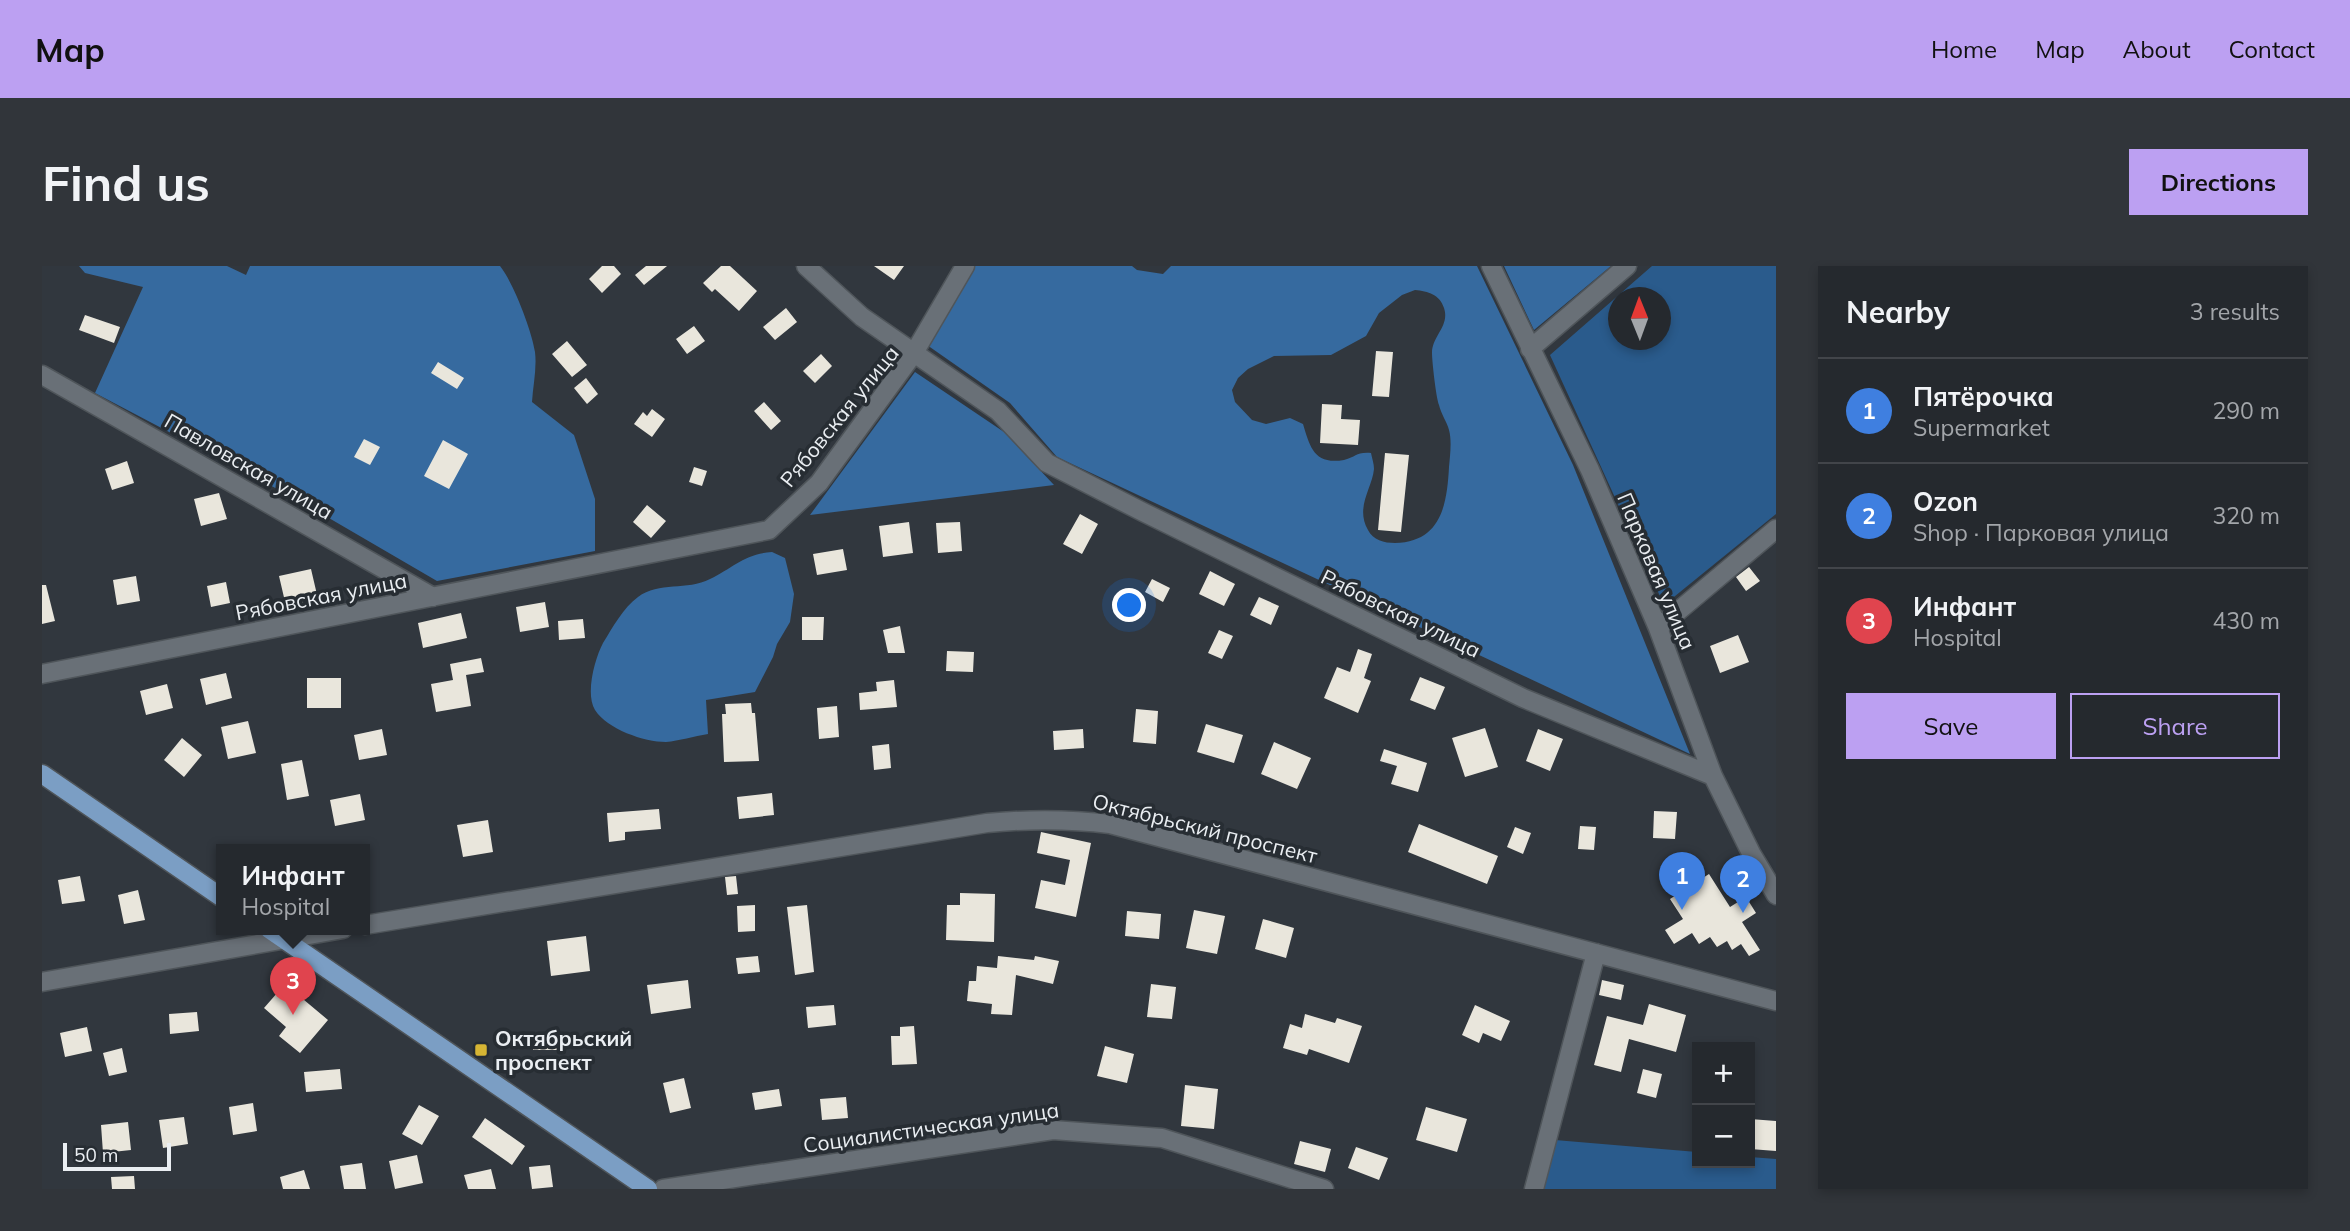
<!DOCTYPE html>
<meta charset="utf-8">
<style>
:root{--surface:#25292e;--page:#31353a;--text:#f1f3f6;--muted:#a3a6aa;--line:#42454a;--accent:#bca0f2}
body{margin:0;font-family:Mulish,sans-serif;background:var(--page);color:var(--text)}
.controls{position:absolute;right:21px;bottom:21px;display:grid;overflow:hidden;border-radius:0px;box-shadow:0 4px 10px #0003}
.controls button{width:63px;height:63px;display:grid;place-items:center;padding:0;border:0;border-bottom:2px solid var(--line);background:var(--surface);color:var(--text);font:35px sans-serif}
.compass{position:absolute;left:1566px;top:21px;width:63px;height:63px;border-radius:50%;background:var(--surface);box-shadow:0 4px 10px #0003;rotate:359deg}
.scale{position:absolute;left:21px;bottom:18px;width:108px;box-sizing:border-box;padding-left:7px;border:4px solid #eaeef2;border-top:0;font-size:19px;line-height:24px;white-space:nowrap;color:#eaeef2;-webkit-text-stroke:5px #272d33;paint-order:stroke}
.you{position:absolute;left:1088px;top:340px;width:24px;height:24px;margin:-18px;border:5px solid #fff;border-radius:50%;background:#1a73e8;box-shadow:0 0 0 10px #1a73e833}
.badge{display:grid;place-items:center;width:46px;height:46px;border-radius:50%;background:var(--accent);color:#fff;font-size:23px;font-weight:700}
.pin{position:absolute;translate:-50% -58px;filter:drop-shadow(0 2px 4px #0008)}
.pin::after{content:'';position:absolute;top:37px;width:24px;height:21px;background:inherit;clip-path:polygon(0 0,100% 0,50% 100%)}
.popup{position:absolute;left:174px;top:578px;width:154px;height:91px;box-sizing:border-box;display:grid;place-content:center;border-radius:0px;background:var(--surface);filter:drop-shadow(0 2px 5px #0005);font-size:23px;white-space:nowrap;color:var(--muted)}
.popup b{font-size:26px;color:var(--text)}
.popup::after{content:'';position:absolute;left:50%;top:100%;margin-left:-14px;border:14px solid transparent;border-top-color:var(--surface)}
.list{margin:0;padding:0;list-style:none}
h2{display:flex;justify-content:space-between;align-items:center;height:91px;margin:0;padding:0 28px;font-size:30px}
h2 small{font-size:23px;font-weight:400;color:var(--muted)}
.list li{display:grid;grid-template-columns:46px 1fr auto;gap:21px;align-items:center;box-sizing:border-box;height:105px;padding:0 28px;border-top:2px solid var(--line)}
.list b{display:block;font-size:26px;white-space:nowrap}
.list p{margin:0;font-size:23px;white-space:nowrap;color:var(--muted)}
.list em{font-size:23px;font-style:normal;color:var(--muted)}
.actions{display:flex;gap:14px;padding:21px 28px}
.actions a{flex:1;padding:16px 0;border:2px solid var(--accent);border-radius:0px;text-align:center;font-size:24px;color:var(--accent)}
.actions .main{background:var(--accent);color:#111}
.map{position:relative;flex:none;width:1734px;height:923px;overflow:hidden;border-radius:0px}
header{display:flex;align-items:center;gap:42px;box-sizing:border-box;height:98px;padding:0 35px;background:var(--accent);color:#111}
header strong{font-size:33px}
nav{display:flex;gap:38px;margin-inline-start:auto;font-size:24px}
.intro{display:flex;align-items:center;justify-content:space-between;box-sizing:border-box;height:168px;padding:0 42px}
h1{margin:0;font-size:49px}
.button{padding:18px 32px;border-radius:0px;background:var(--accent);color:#111;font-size:24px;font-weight:700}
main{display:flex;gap:42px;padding:0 42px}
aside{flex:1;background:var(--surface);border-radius:0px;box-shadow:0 4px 10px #0003}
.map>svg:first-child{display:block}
.green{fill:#2a5b8c;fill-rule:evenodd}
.forest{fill:#366a9f;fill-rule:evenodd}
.building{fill:#e9e6dc}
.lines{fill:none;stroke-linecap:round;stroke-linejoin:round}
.minor-casing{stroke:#4f555a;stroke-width:21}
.major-casing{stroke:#4f555a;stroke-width:21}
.minor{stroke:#697077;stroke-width:18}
.major{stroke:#7b9ec4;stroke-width:18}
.poi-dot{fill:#d6b534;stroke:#272d33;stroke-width:2.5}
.labels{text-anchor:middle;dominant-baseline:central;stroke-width:7;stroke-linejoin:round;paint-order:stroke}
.street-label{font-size:21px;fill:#eaeef2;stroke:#272d33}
.poi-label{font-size:21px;font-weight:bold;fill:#eaeef2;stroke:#272d33;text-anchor:start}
</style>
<header>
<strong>Map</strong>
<nav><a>Home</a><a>Map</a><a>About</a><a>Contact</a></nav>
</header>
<div class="intro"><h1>Find us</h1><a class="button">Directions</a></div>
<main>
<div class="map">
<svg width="1734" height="923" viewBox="0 0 1734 923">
<rect width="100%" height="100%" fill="#31373e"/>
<!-- green -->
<path class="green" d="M1610 0H1734V248L1622 339 1508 89ZM1576 32H1618V74H1576Z
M1513 874 1655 886V897H1708V891L1734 893V923H1501Z"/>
<!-- forest -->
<path class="forest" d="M37 0H185L204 9 208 0H458C471 16 490 65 493 86 495 102 491 120 490 136L532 169 553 233V285L395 315 256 234 53 127 101 21 43 7Z
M931 0H1090L1095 4 1121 8 1129 0H1435L1531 199 1648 488 1015 191 968 137 885 79ZM1373 24C1386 25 1398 29 1402 42 1408 60 1390 70 1390 87 1390 95 1394 131 1397 139 1399 148 1405 156 1407 164 1410 175 1408 190 1407 201 1405 239 1399 276 1353 277 1342 277 1331 274 1326 264 1313 241 1330 223 1332 203 1332 198 1330 192 1329 187 1313 186 1315 191 1302 194 1272 199 1268 181 1261 158L1248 152 1224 158 1210 154 1193 136 1190 124 1196 112 1206 103 1232 90 1289 89 1324 70 1337 47 1360 29Z
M1462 0H1569L1492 64Z
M873 106 962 166 1012 219 768 249Z
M730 286 743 292 752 328 748 356 735 378 731 391 713 426 664 434 666 468C652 470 637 475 624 476 602 476 565 463 553 444 543 428 553 392 561 377 571 361 581 342 596 331 617 315 645 325 668 313 691 302 702 288 730 286Z"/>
<!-- building -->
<path class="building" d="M560 0H572L579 8 560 27 547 13Z
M604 0H625L602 19 593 9Z
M679 0H688L715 25 697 45 673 23 670 26 661 17Z
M832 0H862L852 14Z
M744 42 755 56 733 74 721 61Z
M43 49 78 61 72 77 37 64Z
M652 60 663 75 645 88 634 73Z
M525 75 545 99 530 111 510 88Z
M1334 85 1351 86 1347 131 1330 130Z
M779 88 790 100 773 117 761 105Z
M396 96 422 112 415 123 389 107Z
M544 112 556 128 545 138 532 122Z
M722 136 739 155 729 164 712 145Z
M1280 138 1300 139 1299 153 1318 154 1316 179 1278 177Z
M610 143 623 153 610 171 592 158 601 146 605 150Z
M322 173 338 181 328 199 312 191Z
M401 174 426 188 407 223 382 210Z
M1343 187 1367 189 1359 266 1336 264Z
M85 195 92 217 70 224 63 203Z
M652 201 665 205 660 220 647 216Z
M177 227 185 253 159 260 152 233Z
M605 239 624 255 609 272 591 256Z
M1038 248 1056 258 1040 288 1021 278Z
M867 256 871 287 841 291 837 260Z
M918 256 920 285 896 287 894 257Z
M801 283 805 304 775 309 771 288Z
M1707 301 1718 315 1704 325 1694 311Z
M269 303 276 333 244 340 237 310Z
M1168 305 1193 318 1182 340 1157 328Z
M94 310 98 335 75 339 71 314Z
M1110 313 1128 322 1121 336 1103 326Z
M184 316 188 337 169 341 165 320Z
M0 319H4L13 355 0 358Z
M1217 331 1237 340 1229 359 1208 349Z
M503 336 507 361 478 366 474 341Z
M419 347 425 372 381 382 376 357Z
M760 351H782L781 374H760Z
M541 353 543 372 517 374 516 355Z
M858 360 863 387H846L841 364Z
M1177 364 1191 370 1180 393 1166 387Z
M1696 369 1707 396 1678 407 1668 380Z
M1316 383 1330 388 1322 412 1329 415 1316 447 1282 432 1295 401 1308 406Z
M905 385 932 386 931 406 904 405Z
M439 392 442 406 424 409 429 440 394 446 389 418 411 414 408 398Z
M184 407 190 432 164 439 158 413Z
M1378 411 1403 421 1393 444 1368 434Z
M265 412H299V442H265Z
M852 414 855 441 818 444 817 427 835 425 834 416Z
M125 418 131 442 104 449 98 425Z
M709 437 710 447H713L717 495 682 496 680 448H684L683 438Z
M795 440 797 471 777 473 775 442Z
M1094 443 1116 445 1114 478 1091 476Z
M206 455 214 487 186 493 179 461Z
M1164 458 1201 469 1192 497 1155 486Z
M1443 462 1456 501 1423 511 1410 472Z
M340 463 345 489 317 494 312 469Z
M1041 463 1042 482 1012 484 1011 465Z
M1496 463 1521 473 1508 505 1484 495Z
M140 472 160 489 142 511 122 494Z
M1232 476 1269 492 1255 523 1219 508Z
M847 478 849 502 832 504 830 480Z
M1342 483 1385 497 1376 526 1349 518 1355 500 1338 495Z
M260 494 267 530 245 534 239 498Z
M730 527 732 549 697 553 695 531Z
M318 528 323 554 293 560 288 534Z
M617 543 619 563 583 566V574L567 576 565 547Z
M1612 545 1635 546 1633 573 1611 572Z
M446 554 451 586 421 591 415 559Z
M1377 558 1456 590 1445 618 1366 586Z
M1538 560 1554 561 1552 584 1536 583Z
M1473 561 1489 567 1481 588 1465 581Z
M999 566 1049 577 1034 651 993 642 999 614 1023 619 1028 594 995 587Z
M1667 608 1688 641 1704 631 1714 647 1700 656 1718 684 1707 690 1699 678 1690 684 1685 675 1675 681 1668 671 1657 678 1650 667 1632 678 1623 664 1641 653 1628 633Z
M38 610 43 635 20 638 16 614Z
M694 610 696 628 685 629 683 611Z
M96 624 103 654 82 658 76 629Z
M918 627 953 628 952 676 904 674 905 639H918Z
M713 639V665L696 666 695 640Z
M765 639 772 706 753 709 745 641Z
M1152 644 1183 650 1175 688 1144 682Z
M1085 645 1119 648 1117 673 1083 670Z
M1221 653 1252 662 1244 692 1213 683Z
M544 670 548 705 509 710 505 675Z
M716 690 718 706 696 708 694 692Z
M956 690 992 694 993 690 1017 695 1011 718 974 709 970 749 949 748 950 738 925 735 927 715H934L935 700 955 702Z
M646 714 649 742 609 748 605 719Z
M1560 714 1582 719 1579 734 1557 729Z
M243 718 286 754 258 787 237 770 244 761 222 742Z
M1109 718 1134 721 1130 753 1105 751Z
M1607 738 1644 749 1634 786 1587 773 1579 806 1552 799 1565 750 1601 759Z
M792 739 794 759 766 762 764 741Z
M1433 739 1468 755 1459 775 1441 767 1437 777 1420 769Z
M155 746 157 765 128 768 127 748Z
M1263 748 1293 757 1295 752 1320 760 1307 797 1267 783 1265 789 1241 782 1248 758 1260 762Z
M872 760 875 798 850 799 849 770H858V761Z
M45 761 50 785 23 791 18 767Z
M491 766H516V784H491Z
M1063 780 1092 788 1085 817 1055 810Z
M80 782 85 806 67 810 61 787Z
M298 803 300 823 264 826 262 806Z
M1601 803 1620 808 1614 832 1595 827Z
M642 812 649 842 628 847 621 817Z
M1143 819 1176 823 1172 863 1139 860Z
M737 823 740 840 713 844 710 827Z
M804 831 806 852 780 854 778 833Z
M211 837 215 865 191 869 187 841Z
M377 839 397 850 380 879 360 868Z
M1384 841 1425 853 1415 886 1374 874Z
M142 851 146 878 121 882 117 854Z
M443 852 483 880 470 899 430 871Z
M1708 853 1734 855V885L1708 883Z
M86 856 89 884 61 887 59 859Z
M1258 875 1289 883 1283 906 1252 898Z
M1314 881 1346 892 1337 914 1306 902Z
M375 889 381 917 353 923 347 895Z
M320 897 324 923H302L298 900Z
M508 899 511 921 490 923 487 901Z
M449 903 454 923H426L422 909Z
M262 904 268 923H241L238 911Z
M92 910 93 923H70L69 911Z"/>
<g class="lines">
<!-- minor casing -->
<g class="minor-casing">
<path id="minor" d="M764 0 820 51 956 145 1005 197 1101 246 1481 432 1671 510
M1449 0 1548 204 1616 362 1671 510 1709 587 1734 629
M1488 83 1585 0
M0 109 391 331
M1616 362 1734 263
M0 408 727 264 777 217 872 87 923 0
M323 659 945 557C987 553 1026 553 1068 558L1734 735
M0 716 301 663
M621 923 1011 864 1120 872 1282 923
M1492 923 1554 687"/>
</g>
<!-- major casing -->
<g class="major-casing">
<path id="major" d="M0 508 179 631
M227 663 606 923"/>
</g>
<!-- minor -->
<use href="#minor" class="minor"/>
<!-- major -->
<use href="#major" class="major"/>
</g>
<!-- markers -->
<rect class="poi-dot" x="432" y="777" width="14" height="14" rx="3.5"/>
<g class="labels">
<!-- street labels -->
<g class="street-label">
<text transform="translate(797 150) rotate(-51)">Рябовская улица</text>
<text transform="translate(207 200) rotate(30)">Павловская улица</text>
<text transform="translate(1615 305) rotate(67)">Парковая улица</text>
<text transform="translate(279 330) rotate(-11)">Рябовская улица</text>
<text transform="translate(1359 347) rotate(26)">Рябовская улица</text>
<text transform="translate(1163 562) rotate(14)">Октябрьский проспект</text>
<text transform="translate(889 861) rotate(-8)">Социалистическая улица</text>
</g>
<!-- poi labels -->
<g class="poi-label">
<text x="453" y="772">Октябрьский<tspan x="453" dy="24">проспект</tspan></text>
</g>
</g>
</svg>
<div class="controls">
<button>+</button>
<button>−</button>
</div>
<svg class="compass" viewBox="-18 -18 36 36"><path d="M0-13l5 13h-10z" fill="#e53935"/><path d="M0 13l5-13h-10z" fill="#a3a6aa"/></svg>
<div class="scale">50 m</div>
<div class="you"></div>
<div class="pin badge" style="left:1640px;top:644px;background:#3f7fe0">1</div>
<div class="pin badge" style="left:1701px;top:647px;background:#3f7fe0">2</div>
<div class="pin badge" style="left:251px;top:749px;background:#e0444e">3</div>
<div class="popup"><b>Инфант</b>Hospital</div>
</div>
<aside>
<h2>Nearby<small>3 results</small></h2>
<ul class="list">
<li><span class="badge" style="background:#3f7fe0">1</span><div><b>Пятёрочка</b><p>Supermarket</p></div><em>290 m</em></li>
<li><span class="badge" style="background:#3f7fe0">2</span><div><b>Ozon</b><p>Shop · Парковая улица</p></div><em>320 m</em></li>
<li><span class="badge" style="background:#e0444e">3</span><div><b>Инфант</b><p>Hospital</p></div><em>430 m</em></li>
</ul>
<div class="actions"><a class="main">Save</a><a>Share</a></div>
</aside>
</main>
